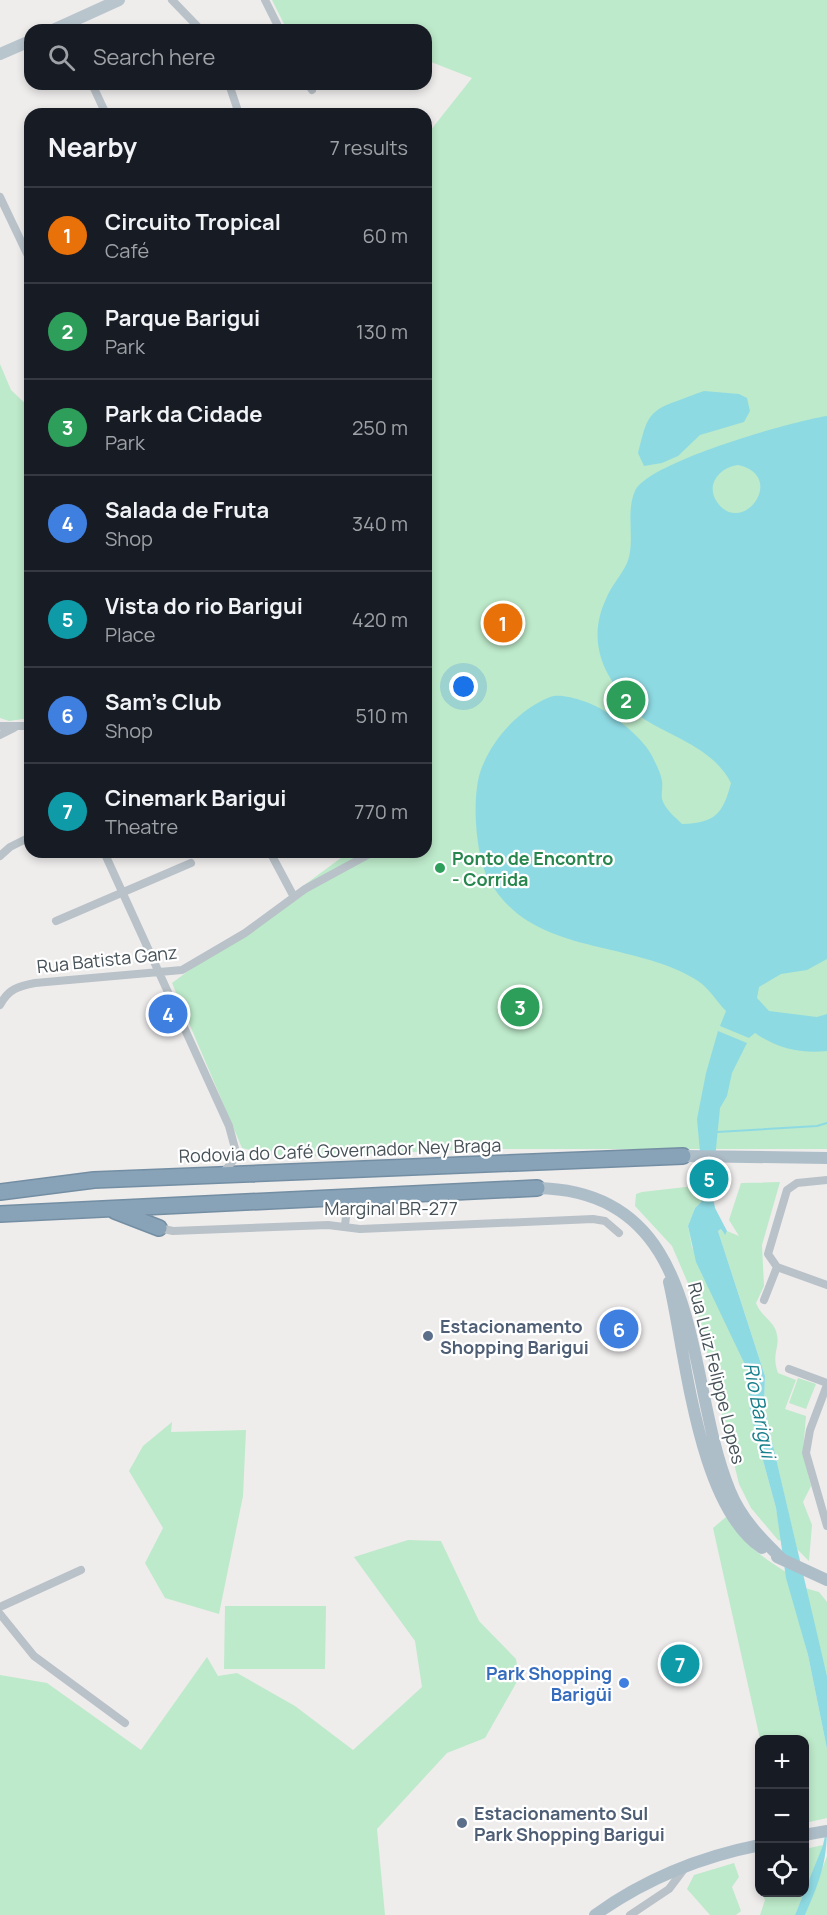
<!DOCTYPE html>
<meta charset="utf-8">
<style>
:root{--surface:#171b24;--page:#242831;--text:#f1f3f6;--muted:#9ea1a6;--line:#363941;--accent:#7c3aed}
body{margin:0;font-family:Manrope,sans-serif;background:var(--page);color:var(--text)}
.controls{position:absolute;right:18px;bottom:18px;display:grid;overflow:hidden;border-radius:12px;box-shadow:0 3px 9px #0003}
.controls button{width:54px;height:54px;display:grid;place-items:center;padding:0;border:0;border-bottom:2px solid var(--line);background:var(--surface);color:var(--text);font:30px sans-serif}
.you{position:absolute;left:464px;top:687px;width:21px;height:21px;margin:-15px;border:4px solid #fff;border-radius:50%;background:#1a73e8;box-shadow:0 0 0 9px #1a73e833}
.badge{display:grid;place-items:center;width:39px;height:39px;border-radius:50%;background:var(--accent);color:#fff;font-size:20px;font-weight:700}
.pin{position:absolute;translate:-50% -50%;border:3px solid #fff;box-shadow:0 2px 6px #0006}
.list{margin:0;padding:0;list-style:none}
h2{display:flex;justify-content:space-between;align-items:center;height:78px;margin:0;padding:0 24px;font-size:26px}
h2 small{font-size:20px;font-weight:400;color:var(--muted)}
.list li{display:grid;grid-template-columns:39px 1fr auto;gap:18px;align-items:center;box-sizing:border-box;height:96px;padding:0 24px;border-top:2px solid var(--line)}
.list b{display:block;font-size:22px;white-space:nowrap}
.list p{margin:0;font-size:20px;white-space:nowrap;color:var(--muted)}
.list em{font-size:20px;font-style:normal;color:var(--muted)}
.icon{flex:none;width:33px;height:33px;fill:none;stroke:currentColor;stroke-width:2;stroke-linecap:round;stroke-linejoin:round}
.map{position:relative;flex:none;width:827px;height:1915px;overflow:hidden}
.search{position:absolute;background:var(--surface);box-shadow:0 3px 9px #0003;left:24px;top:24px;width:408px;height:66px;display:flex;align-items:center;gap:15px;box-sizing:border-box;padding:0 21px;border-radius:18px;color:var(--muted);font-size:22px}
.panel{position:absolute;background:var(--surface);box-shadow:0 3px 9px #0003;left:24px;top:108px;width:408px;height:750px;border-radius:18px}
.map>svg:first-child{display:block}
.green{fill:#bdeaca}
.water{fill:#8edae3;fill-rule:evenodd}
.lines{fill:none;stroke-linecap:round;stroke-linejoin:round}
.stream{stroke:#8edae3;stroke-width:2}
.highway-casing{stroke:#738ea3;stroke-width:18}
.street{stroke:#b9c2c8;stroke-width:8}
.secondary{stroke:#b9c5cd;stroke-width:12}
.primary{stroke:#aebec9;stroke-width:12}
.highway{stroke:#88a3b8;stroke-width:15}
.leisure-dot{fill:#2e9e5b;stroke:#fff;stroke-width:2}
.service-dot{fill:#5c6f8a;stroke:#fff;stroke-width:2}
.shop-dot{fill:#3f7fe0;stroke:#fff;stroke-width:2}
.labels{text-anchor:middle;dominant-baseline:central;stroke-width:4.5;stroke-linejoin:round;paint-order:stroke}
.leisure-label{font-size:18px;font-weight:bold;fill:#27864d;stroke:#fff;text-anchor:start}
.street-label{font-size:18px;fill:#465158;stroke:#fff}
.service-label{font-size:18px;font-weight:bold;fill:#4e5e75;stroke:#fff;text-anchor:start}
.shop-label{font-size:18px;font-weight:bold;fill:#366cbe;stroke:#fff;text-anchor:end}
.water-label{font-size:20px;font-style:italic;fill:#177e8b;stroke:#fff}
</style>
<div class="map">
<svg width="827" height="1915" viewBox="0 0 827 1915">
<rect width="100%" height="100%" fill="#efecec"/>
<!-- green -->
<path class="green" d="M272 0H827V1149H478L282 1158 242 1148 172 983 349 852H426V136L472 78 426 60V30H287Z
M0 364 11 390 30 408V718L9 721 0 718Z
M780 1182 762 1245 764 1286 756 1303C761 1317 775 1321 777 1335 780 1348 771 1354 778 1373L796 1380 785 1409 806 1416 803 1452 811 1486 803 1502 812 1525 809 1561 797 1549 764 1407 765 1376 718 1231 721 1229 724 1234 727 1231 739 1236 729 1220 741 1183Z
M703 1185 701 1202 695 1208 688 1226 692 1247 748 1371 750 1413 776 1508 782 1541 778 1540 751 1508 739 1484 693 1295 672 1246 635 1206 636 1194 642 1192Z
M798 1378 816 1384 806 1409 789 1403Z
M172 1422 171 1432 246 1430 243 1496 219 1614 165 1598 145 1563 163 1528 129 1471 143 1446Z
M726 1517C742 1541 761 1557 786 1572L808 1655 827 1749V1818L805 1823 804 1740 760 1739 713 1528Z
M408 1540 441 1541 479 1621 516 1659 519 1678 485 1738 447 1753 377 1829 385 1915H0V1675L47 1683 141 1750 207 1657 218 1676 237 1673 295 1706 353 1750 422 1687 415 1641 354 1557Z
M805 1588 819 1592 827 1602V1676Z
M225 1606H326L325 1669H224Z
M823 1845 805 1891V1849Z
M827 1856V1915H805Z
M734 1863 739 1877 732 1887 741 1911 736 1915H710L687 1889 694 1875Z
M762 1893H804L795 1915H760L765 1900Z"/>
<!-- water -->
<path class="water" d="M704 391 739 394 747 398 750 411 744 422 700 435 678 456 662 463 644 466 638 453C646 424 645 411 677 401 686 398 694 394 704 391Z
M827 416V959L807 970 781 974 759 987 757 998 769 1011 817 1017 827 1014V1051C801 1054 776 1048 755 1033L749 1038 720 1026 726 1011C717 1002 709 988 698 981 631 938 530 958 488 878 475 853 471 793 482 767 494 737 520 709 550 697 563 692 595 704 606 712 622 722 647 742 654 760 657 766 661 774 662 781 663 787 661 794 662 799 665 809 675 817 682 824 715 823 723 814 731 783 714 749 674 738 644 719 631 710 620 694 612 681 595 655 593 626 606 599 611 586 621 576 627 563 636 542 625 512 635 491 648 462 793 421 827 416ZM738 465C788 476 742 538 717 502 705 485 720 467 738 465Z
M718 1031 747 1043 732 1073 727 1096 720 1108 712 1190 715 1208 727 1231 725 1235 721 1229 718 1231 765 1376 764 1407 827 1676V1749L808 1655 786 1578 776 1508 750 1413 748 1371 696 1262 688 1226 695 1208 701 1202 703 1185 697 1119 706 1073Z
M827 1827C827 1863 819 1883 805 1915H795L823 1845Z"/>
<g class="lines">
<!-- stream -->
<path class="stream" d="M717 1132 817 1126 827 1123"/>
<!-- highway casing -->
<g class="highway-casing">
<path id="highway" d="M0 1192 94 1180 683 1156
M115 1211 159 1228
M0 1214 537 1188"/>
</g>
<!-- street -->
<path class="street" d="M172 0 201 30
M265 0 280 30
M92 84 106 114
M229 84 239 114
M308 84 312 90
M0 197 30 260
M0 726H30
M0 735 14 728
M104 852 229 1126 237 1156 222 1174
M270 852 294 897
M0 856 10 847 30 837
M56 921 191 863
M0 1005C8 989 19 986 35 983L182 970 245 933 305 889 373 852
M827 1180 797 1183 787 1190 768 1254 777 1267 827 1285
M345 1226 348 1197
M159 1228 173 1231 328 1225 360 1229 593 1219 605 1221 619 1233
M764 1300 777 1267
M789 1369 827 1383
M827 1385 810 1430 806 1453 827 1526
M0 1607 81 1570
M0 1614 34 1656 125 1723
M630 1915 669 1889 687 1865"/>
<!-- secondary -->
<path class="secondary" d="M53 30 119 0
M0 54 30 41"/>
<!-- primary -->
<path class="primary" d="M683 1156 827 1158
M537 1188C709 1191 683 1379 730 1491 741 1518 761 1539 782 1559
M669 1282C686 1355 698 1506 762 1548
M777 1557 827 1580
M804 1835 827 1831
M595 1915C645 1879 699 1857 760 1845"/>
<!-- highway -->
<use href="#highway" class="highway"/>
</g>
<!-- markers -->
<circle class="leisure-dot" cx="440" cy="868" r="6"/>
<g class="service-dot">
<circle cx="428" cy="1336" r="6"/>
<circle cx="462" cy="1823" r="6"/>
</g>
<circle class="shop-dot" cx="624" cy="1683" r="6"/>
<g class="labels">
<!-- leisure labels -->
<g class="leisure-label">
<text x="452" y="858">Ponto de Encontro<tspan x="452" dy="21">- Corrida</tspan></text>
</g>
<!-- street labels -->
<g class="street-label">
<text transform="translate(107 959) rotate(-6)">Rua Batista Ganz</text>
<text transform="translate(340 1150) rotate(-2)">Rodovia do Café Governador Ney Braga</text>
<text x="391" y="1208">Marginal BR-277</text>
<text transform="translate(717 1373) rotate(76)">Rua Luiz Felippe Lopes</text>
</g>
<!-- service labels -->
<g class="service-label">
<text x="440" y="1326">Estacionamento<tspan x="440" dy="21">Shopping Barigui</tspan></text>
<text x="474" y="1813">Estacionamento Sul<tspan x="474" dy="21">Park Shopping Barigui</tspan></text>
</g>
<!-- shop labels -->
<g class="shop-label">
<text x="612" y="1673">Park Shopping<tspan x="612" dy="21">Barigüi</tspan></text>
</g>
<!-- water labels -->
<g class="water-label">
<text transform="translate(760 1410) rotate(79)">Rio Barigui</text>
</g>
</g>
</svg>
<div class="controls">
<button>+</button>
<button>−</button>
<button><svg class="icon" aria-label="locate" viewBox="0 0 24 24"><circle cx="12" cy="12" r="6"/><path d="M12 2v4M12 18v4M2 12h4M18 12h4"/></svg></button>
</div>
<div class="you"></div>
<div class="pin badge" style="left:503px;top:623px;background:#e8710a">1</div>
<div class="pin badge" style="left:626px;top:700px;background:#2e9e5b">2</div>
<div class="pin badge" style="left:520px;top:1007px;background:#2e9e5b">3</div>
<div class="pin badge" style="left:168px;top:1014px;background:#3f7fe0">4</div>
<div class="pin badge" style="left:709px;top:1179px;background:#0f9aa8">5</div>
<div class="pin badge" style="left:619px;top:1329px;background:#3f7fe0">6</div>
<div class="pin badge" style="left:680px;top:1664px;background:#0f9aa8">7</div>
<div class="search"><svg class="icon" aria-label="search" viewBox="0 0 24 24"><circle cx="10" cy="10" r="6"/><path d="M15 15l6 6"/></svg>Search here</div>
<section class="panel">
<h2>Nearby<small>7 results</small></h2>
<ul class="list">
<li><span class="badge" style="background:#e8710a">1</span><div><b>Circuito Tropical</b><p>Café</p></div><em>60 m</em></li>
<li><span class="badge" style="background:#2e9e5b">2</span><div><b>Parque Barigui</b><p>Park</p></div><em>130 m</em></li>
<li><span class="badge" style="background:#2e9e5b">3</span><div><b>Park da Cidade</b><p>Park</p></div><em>250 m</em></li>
<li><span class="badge" style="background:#3f7fe0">4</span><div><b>Salada de Fruta</b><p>Shop</p></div><em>340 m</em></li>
<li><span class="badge" style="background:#0f9aa8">5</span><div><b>Vista do rio Barigui</b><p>Place</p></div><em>420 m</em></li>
<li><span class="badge" style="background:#3f7fe0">6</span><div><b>Sam's Club</b><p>Shop</p></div><em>510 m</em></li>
<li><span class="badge" style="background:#0f9aa8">7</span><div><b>Cinemark Barigui</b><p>Theatre</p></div><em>770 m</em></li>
</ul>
</section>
</div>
